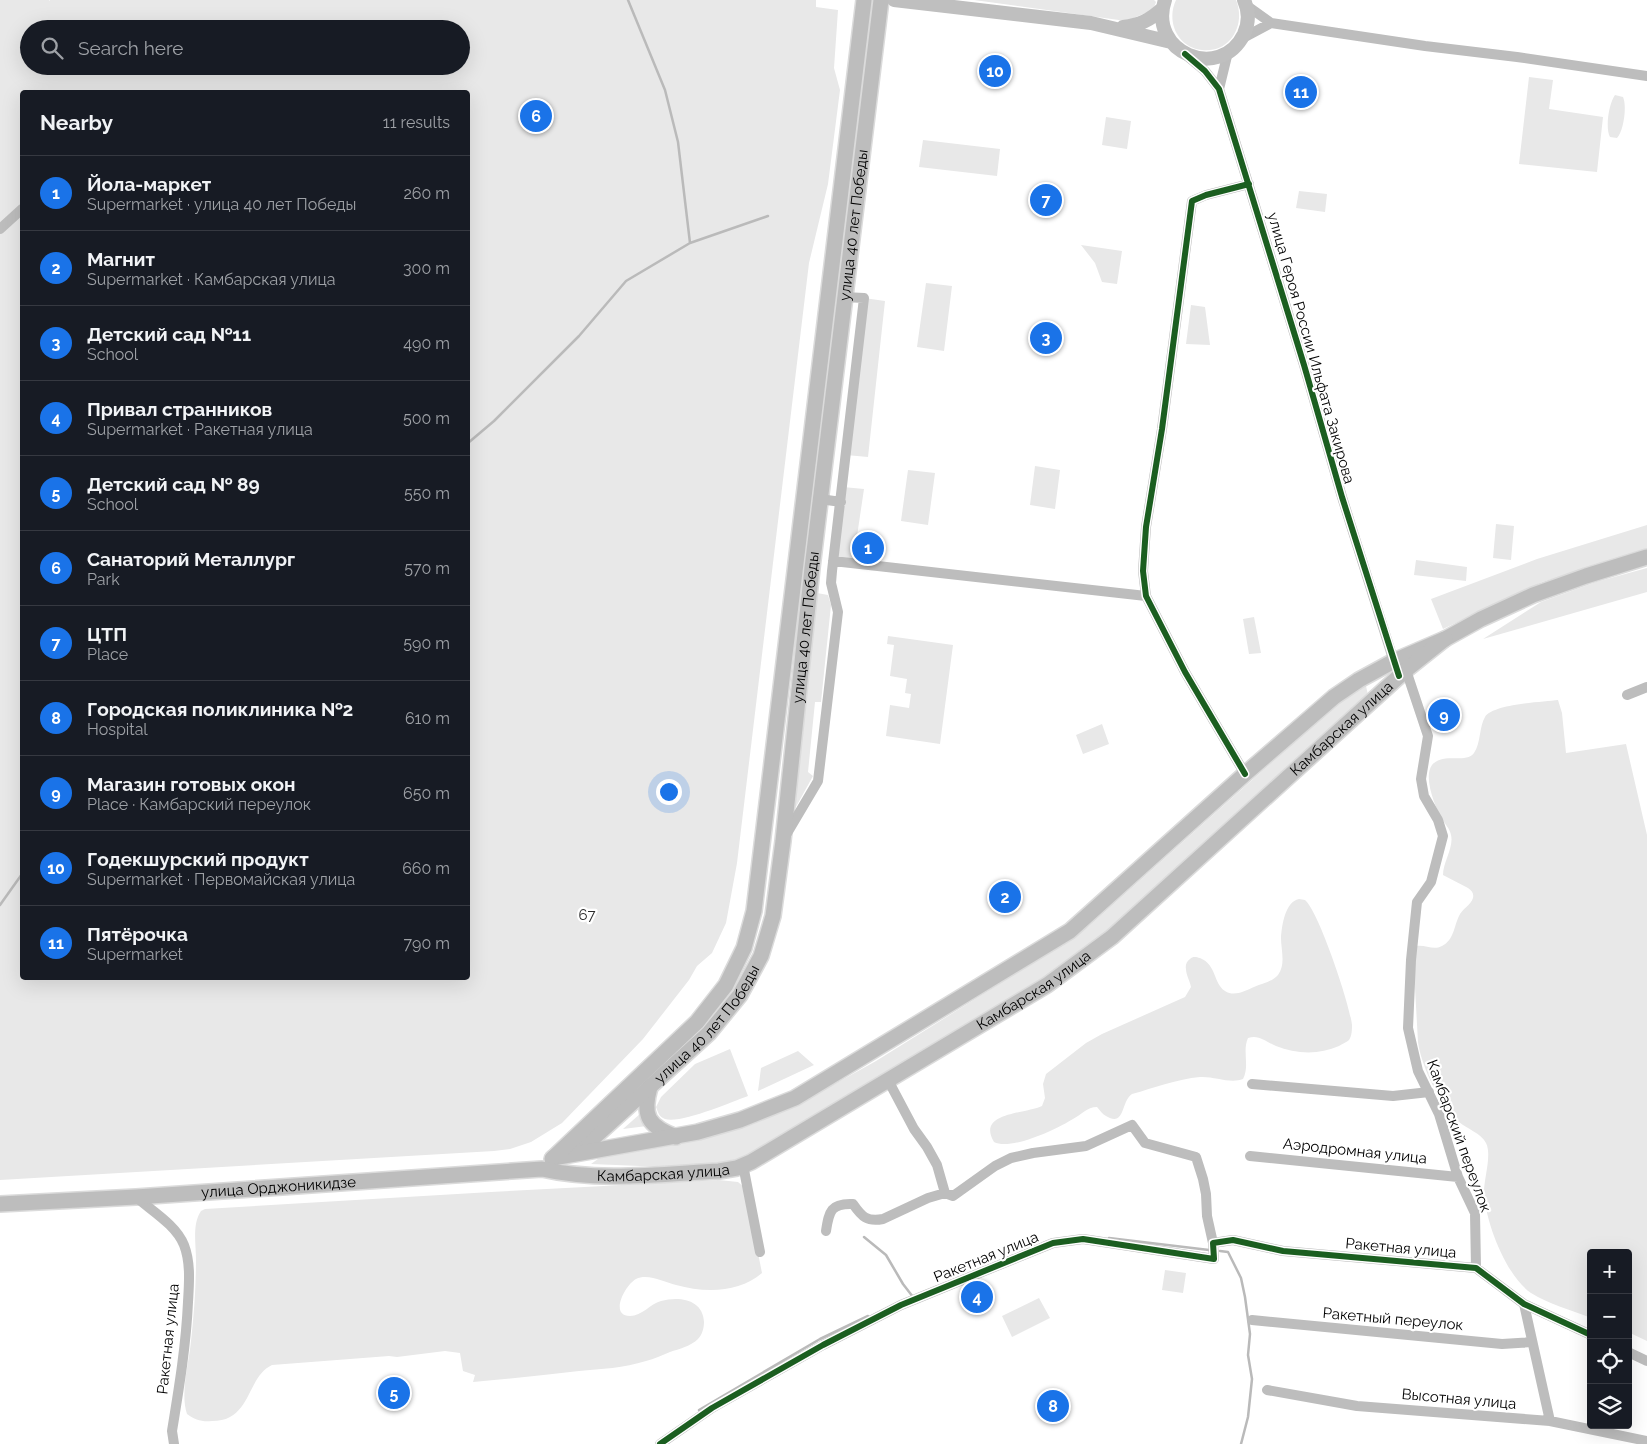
<!DOCTYPE html>
<meta charset="utf-8">
<style>
:root{--surface:#171b24;--page:#242831;--text:#f1f3f6;--muted:#9ea1a6;--line:#363941;--accent:#1a73e8}
body{margin:0;font-family:Raleway,sans-serif;background:var(--page);color:var(--text)}
.controls{position:absolute;right:15px;bottom:15px;display:grid;overflow:hidden;border-radius:5px;box-shadow:0 5px 20px #0002}
.controls button{width:45px;height:45px;display:grid;place-items:center;padding:0;border:0;border-bottom:1px solid var(--line);background:var(--surface);color:var(--text);font:25px sans-serif}
.you{position:absolute;left:668px;top:791px;width:18px;height:18px;margin:-12px;border:4px solid #fff;border-radius:50%;background:#1a73e8;box-shadow:0 0 0 8px #1a73e833}
.badge{display:grid;place-items:center;width:32px;height:32px;border-radius:50%;background:var(--accent);color:#fff;font-size:16px;font-weight:700}
.pin{position:absolute;translate:-50% -50%;border:2px solid #fff;box-shadow:0 1px 5px #0006}
.list{margin:0;padding:0;list-style:none}
h2{display:flex;justify-content:space-between;align-items:center;height:65px;margin:0;padding:0 20px;font-size:21px}
h2 small{font-size:16px;font-weight:400;color:var(--muted)}
.list li{display:grid;grid-template-columns:32px 1fr auto;gap:15px;align-items:center;box-sizing:border-box;height:75px;padding:0 20px;border-top:1px solid var(--line)}
.list b{display:block;font-size:19px;white-space:nowrap}
.list p{margin:0;font-size:16px;white-space:nowrap;color:var(--muted)}
.list em{font-size:16px;font-style:normal;color:var(--muted)}
.icon{flex:none;width:28px;height:28px;fill:none;stroke:currentColor;stroke-width:2;stroke-linecap:round;stroke-linejoin:round}
.map{position:relative;flex:none;width:1647px;height:1444px;overflow:hidden}
.search{position:absolute;background:var(--surface);box-shadow:0 5px 20px #0002;left:20px;top:20px;width:450px;height:55px;display:flex;align-items:center;gap:12px;box-sizing:border-box;padding:0 18px;border-radius:28px;color:var(--muted);font-size:19px}
.panel{position:absolute;background:var(--surface);box-shadow:0 5px 20px #0002;left:20px;top:90px;width:450px;height:890px;border-radius:5px}
.map>svg:first-child{display:block}
.green{fill:#e8e8e8;fill-rule:evenodd}
.lines{fill:none;stroke-linecap:round;stroke-linejoin:round}
.stream{stroke:#bababa;stroke-width:2.5}
.primary-casing{stroke:#dbdbdb;stroke-width:18}
.minor{stroke:#bdbdbd;stroke-width:10}
.secondary{stroke:#bfbfbf;stroke-width:14}
.primary{stroke:#bdbdbd;stroke-width:15}
.cycleway-casing{stroke:#fff;stroke-width:9}
.cycleway{stroke:#1b5e20;stroke-width:6}
.labels{text-anchor:middle;dominant-baseline:central;stroke-width:4.5;stroke-linejoin:round;paint-order:stroke}
.street-label{font-size:15px;fill:#000;stroke:#fff}
.park-label{font-size:15px;fill:#2c2c2c;stroke:#fff}
</style>
<div class="map">
<svg width="1647" height="1444" viewBox="0 0 1647 1444">
<rect width="100%" height="100%" fill="#fff"/>
<!-- green -->
<path class="green" d="M0 0H49V1L50 0H816V7L838 10 834 68 840 90 828 184 809 263 737 863 726 923 712 953 697 966 689 980 643 1039 562 1123 531 1142 510 1149 494 1151 0 1180ZM29 29H461V66H29ZM22 92H468V978H22Z
M974 0H1154L1156 2 1153 10 1126 21Z
M1176 0H1236C1246 24 1231 53 1202 50 1177 47 1166 21 1176 0Z
M1529 77 1553 80 1549 109 1603 117 1597 172 1519 164Z
M1615 95 1623 97C1627 105 1624 131 1617 138L1610 137C1605 128 1609 103 1615 95Z
M1106 117 1131 121 1127 149 1102 145Z
M923 140 1000 149 997 176 919 167Z
M1299 191 1327 194 1325 212 1296 208Z
M1081 245 1122 251 1117 284 1102 282 1095 263Z
M926 283 952 286 944 351 917 347Z
M864 298 885 301 868 457 846 455Z
M1191 305 1205 307 1210 345 1186 344Z
M1035 466 1060 470 1055 509 1030 505Z
M908 470 935 473 928 525 901 521Z
M843 487 864 489 853 563 833 561Z
M1496 524 1514 526 1511 560 1493 558Z
M1647 525V551L1542 582 1443 629 1431 599 1537 559Z
M1416 560 1467 567 1466 581 1414 575Z
M1647 568V592L1483 639 1541 602 1596 582Z
M817 593 828 595 831 605 821 702H815L808 772 813 776 792 814Z
M1254 617 1261 653 1249 654 1243 619Z
M888 636 953 645 940 744 886 736 890 705 909 708 911 694 905 693 907 679 890 676 894 645 887 644Z
M1362 685 1366 686 1368 695 1100 938 1072 960 760 1150 726 1165 690 1168 591 1164 602 1156 673 1145 745 1126 797 1105 876 1061 1065 943 1089 926 1354 689Z
M1558 700 1562 713 1566 753 1626 744 1647 835V1341L1628 1332V1253H1591V1318C1571 1310 1549 1304 1531 1293 1506 1276 1485 1221 1484 1192 1484 1178 1492 1155 1486 1143 1481 1133 1467 1129 1459 1122 1441 1107 1421 1066 1418 1042L1413 952 1416 946C1425 944 1433 951 1442 946 1454 940 1454 926 1459 916 1462 909 1471 905 1473 898 1474 893 1472 891 1468 888L1443 875C1443 862 1454 847 1451 835 1450 829 1445 824 1442 819 1435 807 1423 777 1432 765 1443 752 1466 764 1474 753 1481 743 1479 727 1485 717 1493 704 1542 702 1558 700Z
M1102 724 1109 744 1083 754 1076 735Z
M1299 899 1305 900C1319 912 1350 1005 1352 1025 1352 1029 1352 1036 1349 1040 1347 1042 1342 1044 1339 1046 1319 1055 1296 1054 1276 1046 1266 1042 1259 1034 1248 1038 1242 1051 1250 1066 1243 1079 1230 1084 1214 1076 1200 1077 1177 1079 1154 1088 1132 1094 1121 1101 1125 1128 1106 1116 1102 1114 1100 1110 1097 1107 1087 1107 1081 1115 1073 1119 1057 1129 1011 1151 994 1142 976 1112 1026 1114 1042 1106L1045 1098 1043 1084 1046 1074 1086 1043 1102 1034 1185 997 1191 987C1190 981 1186 975 1186 969 1185 965 1187 961 1190 959 1193 956 1196 957 1200 958 1217 965 1213 983 1225 991 1234 997 1245 991 1254 987 1261 984 1272 982 1278 975 1286 964 1281 950 1281 938 1282 925 1285 902 1299 899Z
M730 1049 748 1096C731 1102 681 1124 665 1119 659 1117 658 1112 656 1107L661 1097 695 1064Z
M798 1051 814 1065 758 1091 761 1068Z
M641 1113 647 1126 623 1129Z
M719 1180 738 1182 745 1188 762 1273C739 1293 705 1293 676 1285 664 1282 648 1273 636 1279 625 1285 609 1316 630 1316 642 1316 650 1304 661 1301 679 1296 703 1299 704 1322 704 1328 702 1335 698 1339 691 1346 679 1349 670 1352 662 1355 654 1359 646 1361 624 1368 601 1369 579 1371 544 1375 508 1379 473 1382L475 1375 463 1371 460 1353 445 1351 397 1357 389 1356 272 1365C246 1377 252 1421 212 1421 202 1422 195 1420 187 1414 180 1394 189 1362 191 1341 194 1314 196 1287 196 1260 196 1244 192 1224 201 1211L205 1209 491 1192Z
M1165 1270 1186 1273 1183 1293 1162 1290Z
M1039 1298 1050 1318 1012 1337 1002 1316Z"/>
<g class="lines">
<!-- stream -->
<path class="stream" d="M628 0 665 90 678 142 690 243
M468 443 494 421 579 336 626 281 690 243 768 216
M0 905 22 874
M864 1237 886 1255 903 1284 913 1297
M1109 1238 1209 1250
M1220 1251 1228 1252 1241 1278 1245 1297 1250 1334 1248 1355 1252 1379 1248 1417 1241 1444
M699 1410 820 1339 868 1316"/>
<!-- primary casing -->
<g class="primary-casing">
<g id="primary">
<path d="M650 1087C642 1116 648 1126 676 1137"/>
<path id="s1" d="M577 1153 709 1033 740 995 761 956 773 916 783 841 812 568 881 0"/>
<path d="M553 1158 698 1132 740 1120 795 1098 1070 931 1245 774 1334 697 1359 680 1394 661 1445 639 1481 619 1533 595 1586 576 1647 557"/>
<path d="M552 1159 697 1022 726 985 744 948 754 911C790 607 828 304 864 0"/>
<path id="s2" d="M0 1204 136 1197 542 1169C598 1182 662 1174 719 1171L737 1168 751 1162 1047 985 1112 937 1406 670 1445 639"/>
</g>
</g>
<!-- minor -->
<path class="minor" d="M1246 5 1271 23 1425 46 1517 57 1647 76
M1241 39 1271 23
M1187 56 1205 71 1219 89 1304 365 1342 497 1395 665
M1219 89 1228 52
M0 229 22 209
M820 499 841 502
M833 561 1146 596
M1406 670 1428 736 1421 779 1424 796 1438 820 1443 836 1431 882 1417 902 1411 960 1408 1028 1418 1071 1439 1114 1458 1177 1475 1213 1476 1268
M1627 695 1647 687
M1245 774 1185 672 1146 596 1143 571 1146 527 1162 429 1192 201 1206 195 1249 184
M786 835 818 781 838 612 831 583 832 571 864 298 844 297
M888 1080 914 1129 927 1147 937 1165 945 1193
M1252 1084 1393 1096 1429 1092
M1250 1156 1458 1177
M743 1165 760 1252
M136 1197C152 1211 176 1225 184 1245 191 1263 189 1284 188 1302 186 1346 179 1388 172 1431L174 1444
M826 1231C829 1211 831 1203 853 1204 862 1217 867 1222 883 1219L928 1198 945 1193 953 1196 995 1166 1011 1158 1033 1153 1086 1146 1132 1125 1145 1143 1196 1157 1203 1179 1206 1194 1207 1216 1213 1243
M1524 1304 1550 1421
M1252 1320 1502 1344 1532 1342
M1628 1352 1647 1361
M1267 1390 1357 1406 1550 1421 1647 1441
M660 1444 712 1408 823 1345 901 1305 1053 1243 1083 1239 1214 1259 1213 1243 1233 1240 1283 1251 1476 1268 1524 1304 1591 1335"/>
<!-- secondary -->
<path class="secondary" d="M894 0 1091 23 1171 42
M1165 0C1147 52 1220 83 1244 34 1249 23 1249 11 1244 0
M1123 27C1140 25 1150 20 1162 9"/>
<!-- primary -->
<use href="#primary" class="primary"/>
<!-- cycleway casing -->
<g class="cycleway-casing">
<path id="cycleway" d="M1185 54 1205 71 1219 89 1304 365 1342 497 1399 676
M1245 774 1185 672 1146 596 1143 571 1146 527 1162 429 1192 201 1206 195 1249 184
M660 1444 712 1408 823 1345 901 1305 1053 1243 1083 1239 1214 1259 1213 1243 1233 1240 1283 1251 1476 1268 1524 1304 1591 1335"/>
</g>
<!-- cycleway -->
<use href="#cycleway" class="cycleway"/>
</g>
<g class="labels">
<!-- street labels -->
<g class="street-label">
<text stroke="none"><textPath href="#s1" startOffset="1009">улица 40 лет Победы</textPath></text>
<text transform="translate(1311 348) rotate(74)">улица Героя России Ильфата Закирова</text>
<text stroke="none"><textPath href="#s1" startOffset="604">улица 40 лет Победы</textPath></text>
<text stroke="none"><textPath href="#s2" startOffset="1490">Камбарская улица</textPath></text>
<text stroke="none"><textPath href="#s2" startOffset="1085">Камбарская улица</textPath></text>
<text stroke="none"><textPath href="#s1" startOffset="184">улица 40 лет Победы</textPath></text>
<text transform="translate(1459 1136) rotate(70)">Камбарский переулок</text>
<text transform="translate(1355 1151) rotate(6)">Аэродромная улица</text>
<text stroke="none"><textPath href="#s2" startOffset="665">Камбарская улица</textPath></text>
<text stroke="none"><textPath href="#s2" startOffset="279">улица Орджоникидзе</textPath></text>
<text transform="translate(1401 1248) rotate(5)">Ракетная улица</text>
<text transform="translate(986 1257) rotate(-22)">Ракетная улица</text>
<text transform="translate(1393 1319) rotate(5)">Ракетный переулок</text>
<text transform="translate(168 1339) rotate(-84)">Ракетная улица</text>
<text transform="translate(1459 1399) rotate(5)">Высотная улица</text>
</g>
<!-- park labels -->
<g class="park-label">
<text x="587" y="915">67</text>
</g>
</g>
</svg>
<div class="controls">
<button>+</button>
<button>−</button>
<button><svg class="icon" aria-label="locate" viewBox="0 0 24 24"><circle cx="12" cy="12" r="6"/><path d="M12 2v4M12 18v4M2 12h4M18 12h4"/></svg></button>
<button><svg class="icon" aria-label="layers" viewBox="0 0 24 24"><path d="M12 4l9 5-9 5-9-5zM3 14l9 5 9-5"/></svg></button>
</div>
<div class="you"></div>
<div class="pin badge" style="left:868px;top:548px">1</div>
<div class="pin badge" style="left:1005px;top:897px">2</div>
<div class="pin badge" style="left:1046px;top:338px">3</div>
<div class="pin badge" style="left:977px;top:1297px">4</div>
<div class="pin badge" style="left:394px;top:1393px">5</div>
<div class="pin badge" style="left:536px;top:116px">6</div>
<div class="pin badge" style="left:1046px;top:200px">7</div>
<div class="pin badge" style="left:1053px;top:1406px">8</div>
<div class="pin badge" style="left:1444px;top:715px">9</div>
<div class="pin badge" style="left:995px;top:71px">10</div>
<div class="pin badge" style="left:1301px;top:92px">11</div>
<div class="search"><svg class="icon" aria-label="search" viewBox="0 0 24 24"><circle cx="10" cy="10" r="6"/><path d="M15 15l6 6"/></svg>Search here</div>
<section class="panel">
<h2>Nearby<small>11 results</small></h2>
<ul class="list">
<li><span class="badge">1</span><div><b>Йола-маркет</b><p>Supermarket · улица 40 лет Победы</p></div><em>260 m</em></li>
<li><span class="badge">2</span><div><b>Магнит</b><p>Supermarket · Камбарская улица</p></div><em>300 m</em></li>
<li><span class="badge">3</span><div><b>Детский сад №11</b><p>School</p></div><em>490 m</em></li>
<li><span class="badge">4</span><div><b>Привал странников</b><p>Supermarket · Ракетная улица</p></div><em>500 m</em></li>
<li><span class="badge">5</span><div><b>Детский сад № 89</b><p>School</p></div><em>550 m</em></li>
<li><span class="badge">6</span><div><b>Санаторий Металлург</b><p>Park</p></div><em>570 m</em></li>
<li><span class="badge">7</span><div><b>ЦТП</b><p>Place</p></div><em>590 m</em></li>
<li><span class="badge">8</span><div><b>Городская поликлиника №2</b><p>Hospital</p></div><em>610 m</em></li>
<li><span class="badge">9</span><div><b>Магазин готовых окон</b><p>Place · Камбарский переулок</p></div><em>650 m</em></li>
<li><span class="badge">10</span><div><b>Годекшурский продукт</b><p>Supermarket · Первомайская улица</p></div><em>660 m</em></li>
<li><span class="badge">11</span><div><b>Пятёрочка</b><p>Supermarket</p></div><em>790 m</em></li>
</ul>
</section>
</div>
